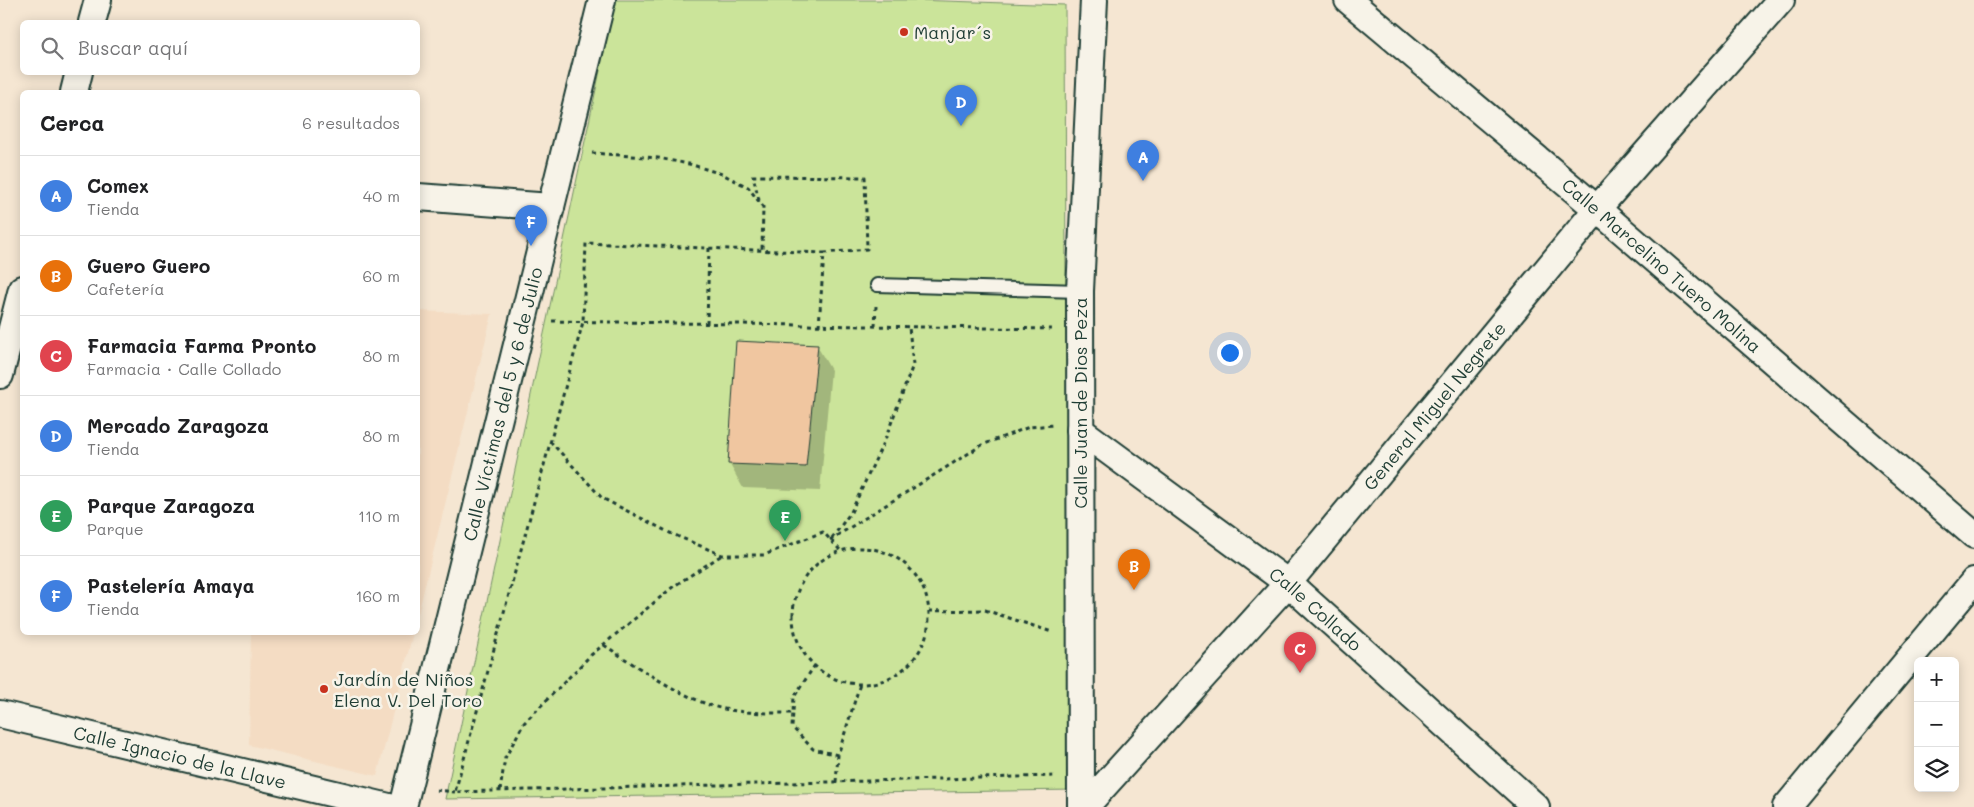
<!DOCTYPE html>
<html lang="es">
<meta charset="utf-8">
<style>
:root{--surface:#fff;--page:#f6f6f6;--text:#202124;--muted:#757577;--line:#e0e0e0;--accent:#d93025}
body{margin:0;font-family:Mali,sans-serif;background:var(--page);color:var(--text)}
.controls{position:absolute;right:15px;bottom:15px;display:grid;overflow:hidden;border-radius:8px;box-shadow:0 2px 12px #0003}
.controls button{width:45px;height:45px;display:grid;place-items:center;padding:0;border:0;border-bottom:1px solid var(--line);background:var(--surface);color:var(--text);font:25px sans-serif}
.you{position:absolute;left:1229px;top:352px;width:18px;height:18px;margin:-12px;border:4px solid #fff;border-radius:50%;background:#1a73e8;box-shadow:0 0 0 8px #1a73e833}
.badge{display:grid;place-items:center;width:32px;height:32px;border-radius:50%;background:var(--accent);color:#fff;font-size:16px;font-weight:700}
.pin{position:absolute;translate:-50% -41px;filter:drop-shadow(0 1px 2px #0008)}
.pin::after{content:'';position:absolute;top:26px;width:18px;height:15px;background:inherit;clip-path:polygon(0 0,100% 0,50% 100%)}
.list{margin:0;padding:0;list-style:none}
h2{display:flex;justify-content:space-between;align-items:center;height:65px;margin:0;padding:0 20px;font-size:21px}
h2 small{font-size:16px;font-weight:400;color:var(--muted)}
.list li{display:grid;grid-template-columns:32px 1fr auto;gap:15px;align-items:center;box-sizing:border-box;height:80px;padding:0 20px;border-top:1px solid var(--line)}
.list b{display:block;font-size:19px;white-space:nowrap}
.list p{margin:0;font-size:16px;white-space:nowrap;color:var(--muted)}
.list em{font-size:16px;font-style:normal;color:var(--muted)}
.icon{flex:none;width:28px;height:28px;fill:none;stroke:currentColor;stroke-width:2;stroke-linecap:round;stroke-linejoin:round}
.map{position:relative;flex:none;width:1974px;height:807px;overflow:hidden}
.search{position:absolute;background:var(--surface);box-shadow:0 2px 12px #0003;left:20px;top:20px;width:400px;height:55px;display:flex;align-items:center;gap:12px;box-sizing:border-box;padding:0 18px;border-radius:8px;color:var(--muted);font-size:19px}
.panel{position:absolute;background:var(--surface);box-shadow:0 2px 12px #0003;left:20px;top:90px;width:400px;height:545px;border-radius:8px}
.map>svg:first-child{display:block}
.built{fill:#f4dcc3}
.green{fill:#cbe49a;stroke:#759067}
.shadow{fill:#0003}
.building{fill:#f0c6a0;stroke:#1f3d34}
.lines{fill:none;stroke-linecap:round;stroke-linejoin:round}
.service-casing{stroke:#1f3d34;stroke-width:16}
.minor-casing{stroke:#1f3d34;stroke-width:30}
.path{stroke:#1f3d34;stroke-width:3;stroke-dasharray:4 4;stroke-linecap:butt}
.service{stroke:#f7f3e8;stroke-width:12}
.minor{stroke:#f7f3e8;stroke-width:26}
.poi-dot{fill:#c8321e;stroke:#f7f3e8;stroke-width:2}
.labels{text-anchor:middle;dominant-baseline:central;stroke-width:5;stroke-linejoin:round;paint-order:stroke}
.poi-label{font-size:18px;fill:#1f3d34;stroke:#f7f3e8;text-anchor:start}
.street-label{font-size:18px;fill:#1f3d34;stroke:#f7f3e8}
</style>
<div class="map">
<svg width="1974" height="807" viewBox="0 0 1974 807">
<rect width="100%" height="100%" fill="#f5e6d2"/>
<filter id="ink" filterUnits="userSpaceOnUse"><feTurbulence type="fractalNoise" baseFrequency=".02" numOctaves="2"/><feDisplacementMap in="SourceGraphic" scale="10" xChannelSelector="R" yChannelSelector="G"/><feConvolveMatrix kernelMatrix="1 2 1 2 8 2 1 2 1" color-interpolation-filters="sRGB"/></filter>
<g filter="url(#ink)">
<!-- built -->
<path class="built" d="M418 311 492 314 418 614Z
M251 633H413L377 776 249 745Z"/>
<!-- green -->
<path class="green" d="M615 0H915L1065 5 1066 291 1075 790 445 799Z"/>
<!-- shadow -->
<path class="shadow" d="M817 346 831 370 820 491 743 488 729 463Z"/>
<!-- building -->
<path class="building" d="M736 341 818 345 806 467 728 464Z"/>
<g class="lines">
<!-- service casing -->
<g class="service-casing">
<path id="service" d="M877 285 1080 291"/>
</g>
<!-- minor casing -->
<g class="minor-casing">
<g id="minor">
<path id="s1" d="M1348 0 1597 209 1974 535"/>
<path d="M92 22 98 0"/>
<path d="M74 92 79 72"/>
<path d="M418 197 551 207"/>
<path d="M0 375 22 289"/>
<path id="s2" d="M1080 430 1288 583 1536 807"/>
<path id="s3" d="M0 714 389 807"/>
<path id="s4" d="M403 807 602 0"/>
<path d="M1081 807 1080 291 1094 0"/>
<path id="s5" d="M1085 807 1288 583 1597 209 1781 0"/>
<path d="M1786 807 1974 581"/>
</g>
</g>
<!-- path -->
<path class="path" d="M592 153 658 158 689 164 722 174 748 187 763 207 762 250
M759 200 753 176 865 177 867 249 824 253
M552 321 1053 329
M707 324 709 248
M819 326 824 253 586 243 583 322 455 792 1054 776
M875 326 876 306
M550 441 602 498 670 533 722 555H764L823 532 840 550
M832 538 851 512 886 437 913 365 909 327
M830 540 982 445 1029 427 1054 425
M793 616a68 68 0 1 1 136 0a68 68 0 1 1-136 0Z
M929 611 985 610 1052 632
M604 645C636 666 669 689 704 703 731 714 765 713 793 713
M815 665 794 697 792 727 813 749 838 755
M836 782 838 755 860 684
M436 790 455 792
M500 791 505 758 524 723 591 655 674 586 722 555"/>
<!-- service -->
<use href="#service" class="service"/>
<!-- minor -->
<use href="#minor" class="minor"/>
</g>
</g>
<!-- markers -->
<g class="poi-dot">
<circle cx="904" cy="32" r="5"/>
<circle cx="324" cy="689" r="5"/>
</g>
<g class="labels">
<!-- poi labels -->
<g class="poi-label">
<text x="914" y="32">Manjar´s</text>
<text x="334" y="679">Jardín de Niños<tspan x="334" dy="21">Elena V. Del Toro</tspan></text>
</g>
<!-- street labels -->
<g class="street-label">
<text stroke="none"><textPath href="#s1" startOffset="411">Calle Marcelino Tuero Molina</textPath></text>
<text stroke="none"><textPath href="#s4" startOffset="415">Calle Víctimas del 5 y 6 de Julio</textPath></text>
<text transform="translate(1080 403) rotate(-90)">Calle Juan de Dios Peza</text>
<text stroke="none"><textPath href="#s5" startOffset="532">General Miguel Negrete</textPath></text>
<text stroke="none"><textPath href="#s2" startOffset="296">Calle Collado</textPath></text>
<text stroke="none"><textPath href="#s3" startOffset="185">Calle Ignacio de la Llave</textPath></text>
</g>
</g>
</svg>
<div class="controls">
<button>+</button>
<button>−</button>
<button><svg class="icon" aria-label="layers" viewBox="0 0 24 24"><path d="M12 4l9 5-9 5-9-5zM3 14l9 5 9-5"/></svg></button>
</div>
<div class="you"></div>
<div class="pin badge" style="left:1143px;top:181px;background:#3f7fe0">A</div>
<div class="pin badge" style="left:1134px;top:590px;background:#e8710a">B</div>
<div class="pin badge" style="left:1300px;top:673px;background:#e0444e">C</div>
<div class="pin badge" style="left:961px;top:126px;background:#3f7fe0">D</div>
<div class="pin badge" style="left:785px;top:541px;background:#2e9e5b">E</div>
<div class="pin badge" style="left:531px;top:246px;background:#3f7fe0">F</div>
<div class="search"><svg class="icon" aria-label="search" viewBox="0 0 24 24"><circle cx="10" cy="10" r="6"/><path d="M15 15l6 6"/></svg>Buscar aquí</div>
<section class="panel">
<h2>Cerca<small>6 resultados</small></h2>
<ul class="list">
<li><span class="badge" style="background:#3f7fe0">A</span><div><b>Comex</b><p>Tienda</p></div><em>40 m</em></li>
<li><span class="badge" style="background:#e8710a">B</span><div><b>Guero Guero</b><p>Cafetería</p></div><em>60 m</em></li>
<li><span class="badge" style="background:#e0444e">C</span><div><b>Farmacia Farma Pronto</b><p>Farmacia · Calle Collado</p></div><em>80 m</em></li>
<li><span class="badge" style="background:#3f7fe0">D</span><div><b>Mercado Zaragoza</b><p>Tienda</p></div><em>80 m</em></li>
<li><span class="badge" style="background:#2e9e5b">E</span><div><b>Parque Zaragoza</b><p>Parque</p></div><em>110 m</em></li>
<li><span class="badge" style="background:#3f7fe0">F</span><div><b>Pastelería Amaya</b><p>Tienda</p></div><em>160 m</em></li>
</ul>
</section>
</div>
